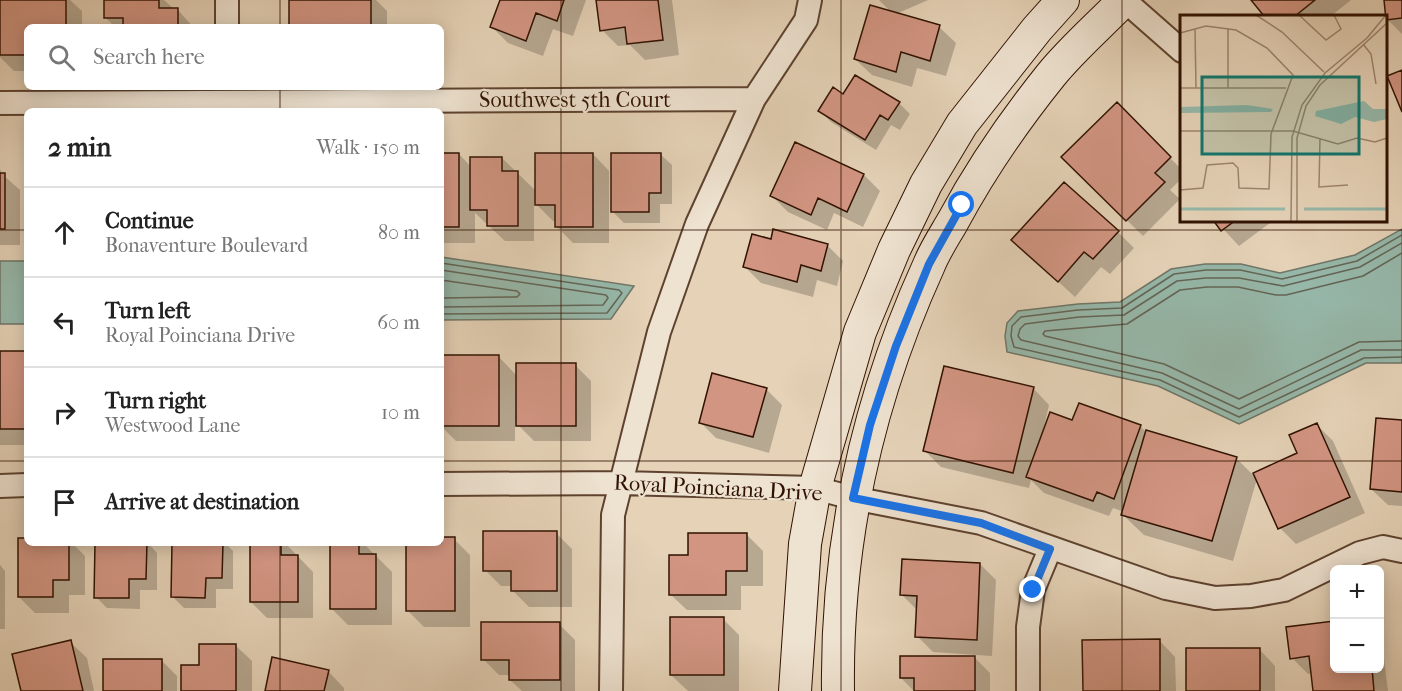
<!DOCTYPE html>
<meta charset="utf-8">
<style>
:root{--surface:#fff;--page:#f6f6f6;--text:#222;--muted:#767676;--line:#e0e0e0}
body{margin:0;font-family:"IM FELL French Canon",serif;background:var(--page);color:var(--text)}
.controls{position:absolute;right:18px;bottom:18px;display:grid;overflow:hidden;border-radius:9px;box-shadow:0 3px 15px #0003}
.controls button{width:54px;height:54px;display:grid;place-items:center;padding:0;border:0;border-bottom:2px solid var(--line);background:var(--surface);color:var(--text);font:30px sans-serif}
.stop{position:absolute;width:18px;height:18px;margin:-14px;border:4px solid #1a73e8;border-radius:50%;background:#fff}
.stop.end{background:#1a73e8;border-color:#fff;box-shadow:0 2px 6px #0008}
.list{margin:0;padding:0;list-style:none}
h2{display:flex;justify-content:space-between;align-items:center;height:78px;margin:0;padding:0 24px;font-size:26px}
h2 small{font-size:20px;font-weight:400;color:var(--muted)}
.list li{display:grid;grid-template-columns:39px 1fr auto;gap:18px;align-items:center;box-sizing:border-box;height:90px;padding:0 24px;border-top:2px solid var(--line)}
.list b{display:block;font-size:22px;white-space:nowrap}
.list p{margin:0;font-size:20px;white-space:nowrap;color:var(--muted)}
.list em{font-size:20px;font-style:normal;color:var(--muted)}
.icon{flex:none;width:33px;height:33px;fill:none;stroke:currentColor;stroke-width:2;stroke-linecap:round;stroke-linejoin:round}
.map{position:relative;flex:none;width:1402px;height:691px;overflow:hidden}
.search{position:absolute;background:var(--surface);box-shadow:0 3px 15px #0003;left:24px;top:24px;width:420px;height:66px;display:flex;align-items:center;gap:15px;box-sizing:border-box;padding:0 21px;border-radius:9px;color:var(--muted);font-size:22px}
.panel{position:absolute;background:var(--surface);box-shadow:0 3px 15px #0003;left:24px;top:108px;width:420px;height:438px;border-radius:9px}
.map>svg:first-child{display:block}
.water{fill:#96b8aa;stroke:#6e7667;stroke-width:1.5}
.shadow{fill:#0003}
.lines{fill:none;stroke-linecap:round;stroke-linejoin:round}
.shore{stroke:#646556;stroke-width:1.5}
.building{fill:#d29582;stroke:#311202;stroke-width:1.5}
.minor-casing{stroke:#5e422f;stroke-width:26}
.secondary-casing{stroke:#311202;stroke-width:34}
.minor{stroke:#eee2d0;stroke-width:22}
.secondary{stroke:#eee2d0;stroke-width:32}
.route{stroke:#1a73e8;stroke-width:8}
.grid{fill:none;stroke:#311202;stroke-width:1.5;stroke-opacity:0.55}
.labels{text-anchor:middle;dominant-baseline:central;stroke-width:4.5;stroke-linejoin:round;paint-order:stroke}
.street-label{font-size:22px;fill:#311202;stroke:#eee2d0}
.inset-river{fill:none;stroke:#96b8aa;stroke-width:3}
.inset-road{fill:none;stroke:#9d856f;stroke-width:1.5}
.view{fill:#0f766e;fill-opacity:0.15;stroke:#0f766e;stroke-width:3}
.inset-edge{fill:none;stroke:#311202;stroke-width:3}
</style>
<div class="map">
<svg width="1402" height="691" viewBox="0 0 1402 691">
<rect width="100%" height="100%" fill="#e5d2b7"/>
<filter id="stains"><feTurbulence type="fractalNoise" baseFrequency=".00333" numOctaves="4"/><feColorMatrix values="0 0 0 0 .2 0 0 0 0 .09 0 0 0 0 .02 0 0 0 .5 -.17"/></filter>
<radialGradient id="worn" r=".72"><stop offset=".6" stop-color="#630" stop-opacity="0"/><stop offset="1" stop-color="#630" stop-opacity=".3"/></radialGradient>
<!-- water -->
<path class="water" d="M1402 229V363H1366L1239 424 1158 386 1007 352 1005 336 1007 323 1018 311 1078 304 1120 302 1171 269 1205 264H1241L1280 273 1355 255Z
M441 257 634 286 611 319 441 320Z
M0 261H27V324H0Z"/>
<!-- shadow -->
<path class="shadow" d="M0 0H79H70L82 11V27H27V71H14L0 57Z
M105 0H164L174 9H177L193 27H115L105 17Z
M290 0H376L387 11V27H290Z
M502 0H586L573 36 553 29 543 56 508 43 492 27Z
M598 0H672L679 55 645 60 630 45 618 46 602 30Z
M879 0H928L896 14 939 27 956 43 946 76 917 68 912 87 872 75 855 59 892 13Z
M1252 0H1351L1331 16H1266Z
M1385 0H1402V34L1387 19Z
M844 96 899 103 910 114 900 130 891 125 876 150 831 122 820 111Z
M1117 104 1179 167 1182 165V178L1170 190 1180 199 1143 236 1063 157Z
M441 154H459L472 168 502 158 536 191 593 154 609 171V243H573L556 226V221H553L534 202V241H505L475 213V243H441Z
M660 154 672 165V204H660V223H624L613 212Z
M0 169 2 174 20 190V245H0Z
M864 175 880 191 863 227 834 213 827 230 788 212 772 196Z
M1215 220H1274L1239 246Z
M1118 232 1134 248 1110 274 1101 267 1075 297 1013 240Z
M772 241 827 245 843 261 837 286 817 280 813 297 761 283 745 267Z
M0 353H27V445H0Z
M441 357H499L517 376 575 365 591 381V441H534L515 422V441H456L441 426Z
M1033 388 1049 405 1044 427 1073 422 1140 426 1147 433 1236 458 1257 479 1233 561 1144 535 1123 515 1124 512 1113 508 1109 516 1044 493 1031 480 1029 488 941 467 925 451Z
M766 389 782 405 769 453 716 438 700 422Z
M1402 422V506L1388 505 1371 489Z
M1316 424 1333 441 1365 513 1296 544 1280 528 1299 454Z
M556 533 572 549V607H529L513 591V586H501L485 570Z
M747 535 763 551V586H741V610H687L670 594 689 556Z
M27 539V543H72L85 556V595H69V613H35L19 597Z
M441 539H454L470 555V627H424L408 611V543H441Z
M96 543H148L157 553V590H140V609L107 608 96 597Z
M173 543H225L233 551V589H216V608H184L173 597Z
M251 543H285L313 572V618H267L251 602Z
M332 543H363L392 572V625H348L332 609Z
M980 564 996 580 992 656 933 652 917 636 918 611 901 594Z
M0 565 5 571V629H0Z
M723 619 739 635V691H688L671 675Z
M1334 622V668H1380V633L1381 635 1388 691H1315L1313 674H1308L1292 658 1288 628Z
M559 624 575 640V691H522L510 680V675H499L483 659Z
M1159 640 1175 657 1176 691H1084Z
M70 642 87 658 94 691H23Z
M235 645 252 661V691H182L201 666Z
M1259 649 1275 666V691H1188Z
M973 656 990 673V691H914L901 678Z
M161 660 177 676V691H104Z
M328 671 344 688V691H266Z"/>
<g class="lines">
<!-- shore -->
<path class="shore" d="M1402 235 1357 261 1282 279 1240 270H1206L1174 274 1122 308 1078 310 1021 317 1012 326 1011 336 1014 347 1160 380 1239 417 1364 358 1402 357
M1402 243 1360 267 1283 286 1239 278H1206L1177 281 1124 315 1079 317 1025 324 1020 329 1018 336 1021 340 1162 373 1239 409 1361 350H1402
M1402 253 1363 276 1286 295H1276L1238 287H1207L1180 290 1127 324 1045 331 1043 334 1045 336 1164 364 1239 399 1359 342 1402 341
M441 263 619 290 622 293 607 313 441 314
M441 270 606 295 608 298 603 305 441 307
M441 280 517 291 520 294 517 297 441 298"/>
</g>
<!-- building -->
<path class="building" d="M0 0H66V27H27V55H0Z
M104 0H159V8H178V27H123V18H104Z
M289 0H371V27H289Z
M500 0H564L557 21 536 13 526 41 490 27Z
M596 0H658L663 40 627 44 625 27 600 31Z
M1251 0H1315L1295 16H1264Z
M1384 0H1402V18L1386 20Z
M870 5 940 25 930 61 901 52 896 72 854 59Z
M1402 70V112L1387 76Z
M855 75 900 102 888 120 880 115 865 140 818 111 833 87 843 94Z
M1117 102 1171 157 1155 173 1165 182 1126 221 1061 157Z
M795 142 864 174 847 212 818 198 811 215 770 196Z
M441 153H459V227H441Z
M535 153H593V227H555V205H535Z
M611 153H661V193H649V212H611Z
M470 157H502V171H518V226H487V210H470Z
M0 173H5V229H0Z
M1064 182 1119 231 1093 259 1084 252 1058 282 1011 240Z
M1213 220H1236L1221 231Z
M773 229 828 244 821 271 801 265 797 282 743 267 752 234 771 239Z
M0 351H27V429H0Z
M441 355H499V426H441Z
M516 363H576V426H516Z
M944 366 1034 387 1013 473 923 451Z
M712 373 767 388 753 437 699 423Z
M1079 403 1141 425 1114 499 1097 492 1093 501 1026 477 1050 412 1072 420Z
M1376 418 1402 420V492L1370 489Z
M1317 423 1350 497 1278 529 1253 473 1297 453 1289 435Z
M1146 430 1237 457 1212 541 1121 515Z
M483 531H557V591H511V571H483Z
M688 533H747V571H726V595H669V555H688Z
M441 537H455V611H406V543H441Z
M18 538H27V543H69V580H53V597H18Z
M95 543H147L146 579H129V598H94Z
M172 543H223L222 578H206L205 598 171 597Z
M250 543H281V555H298V602H250Z
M330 543H359V554H376V609H330Z
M902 559 980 563 977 640 915 637 917 596 900 595Z
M670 617H724V675H670Z
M1334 621V668H1372L1374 691H1313L1309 656 1290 659 1286 627Z
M481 622H560V680H509V660H481Z
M1160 639V691H1083L1082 640Z
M71 640 83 691H21L12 654Z
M199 644H236V691H181V665H199Z
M1186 648H1260V691H1186Z
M900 656H975V691H914V678H900Z
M272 657 329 670 324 691H265Z
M103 659H162V691H103Z"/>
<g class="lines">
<!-- minor casing -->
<g class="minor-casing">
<path id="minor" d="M227 0V27
M1124 0 1182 51
M0 103 754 99
M441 484 621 483 815 488 853 498 981 523 1166 588 1215 598 1251 596 1284 590 1360 553 1383 547 1402 551
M0 486 27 485
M611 691 613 515 659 332 697 224 754 99 806 20 810 0
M1028 691V627L1033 590 1050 549"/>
</g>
<!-- secondary casing -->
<g class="secondary-casing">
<path id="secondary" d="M795 691 805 544 815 488 860 332 894 250 926 184 962 124 1037 29 1063 0
M838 691C836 542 867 401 929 265 935 250 945 235 953 221 981 169 1014 121 1051 75 1073 48 1100 25 1124 0"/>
</g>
<!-- minor -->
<use href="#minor" class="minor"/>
<!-- secondary -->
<use href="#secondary" class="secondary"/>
</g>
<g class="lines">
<!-- route -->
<path class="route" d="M962 205 929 264 896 346 870 425 853 498 981 523 1050 549 1033 590"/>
</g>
<!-- grid -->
<path class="grid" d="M280 0V27M561 0V691M841 0V691M1122 0V691M280 87V111M0 230H27M441 230H1402M0 461H27M441 461H1402M280 543V691"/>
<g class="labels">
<!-- street labels -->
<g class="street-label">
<text x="575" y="100">Southwest 5th Court</text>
<text transform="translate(718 488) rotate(3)">Royal Poinciana Drive</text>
</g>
</g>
<!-- overview -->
<g transform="translate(1180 15)">
<rect width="207" height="207" fill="#e5d2b7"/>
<path d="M184 86 193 94H207V104L194 107 175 102 161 109 135 101 136 96ZM67 90 93 94 91 97 0 98V92Z" fill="#96b8aa"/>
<path class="inset-river" d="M0 194H105M124 194H207"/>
<path class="inset-road" d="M76 0 102 17 144 57M119 0 146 25 161 14 154 0M48 13V73M15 14 16 73M0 18 26 11 56 15 87 33 113 60 91 119 89 174 59 173 58 153 53 148 27 150 23 173 0 175M183 29 191 39 196 69M0 73H106M0 116H113L158 129 177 123 195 127 207 123M140 123 139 172 168 170M111 207 112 122 122 90 145 58 187 23 206 0M117 207V123L126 91 140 70 207 8"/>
<path class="view" d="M22 62H179V139H22Z"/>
<rect width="207" height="207" class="inset-edge"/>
</g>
<rect width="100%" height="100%" filter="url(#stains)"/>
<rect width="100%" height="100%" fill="url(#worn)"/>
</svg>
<div class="controls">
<button>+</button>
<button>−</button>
</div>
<div class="stop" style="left:962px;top:205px"></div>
<div class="stop end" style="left:1033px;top:590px"></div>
<div class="search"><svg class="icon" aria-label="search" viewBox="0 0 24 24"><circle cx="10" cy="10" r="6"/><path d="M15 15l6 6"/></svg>Search here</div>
<section class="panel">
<h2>2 min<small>Walk · 150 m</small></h2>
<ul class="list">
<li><svg class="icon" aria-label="ahead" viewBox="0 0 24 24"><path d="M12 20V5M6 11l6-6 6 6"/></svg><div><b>Continue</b><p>Bonaventure Boulevard</p></div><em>80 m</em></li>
<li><svg class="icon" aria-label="left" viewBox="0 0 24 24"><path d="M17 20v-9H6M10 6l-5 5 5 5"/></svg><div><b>Turn left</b><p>Royal Poinciana Drive</p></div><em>60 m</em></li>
<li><svg class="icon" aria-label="right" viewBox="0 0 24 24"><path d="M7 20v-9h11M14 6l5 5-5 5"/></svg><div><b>Turn right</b><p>Westwood Lane</p></div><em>10 m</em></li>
<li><svg class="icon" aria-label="arrive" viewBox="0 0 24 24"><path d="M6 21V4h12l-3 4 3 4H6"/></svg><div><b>Arrive at destination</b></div></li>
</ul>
</section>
</div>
